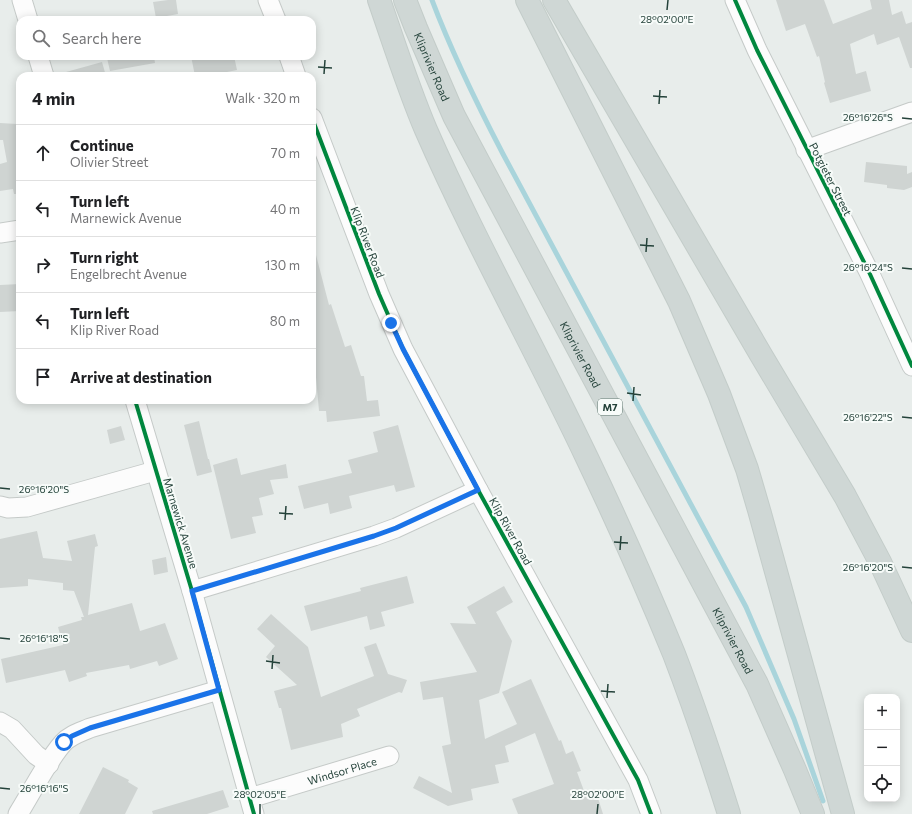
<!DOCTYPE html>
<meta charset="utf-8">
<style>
:root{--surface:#fff;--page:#f6f6f6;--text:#202124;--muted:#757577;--line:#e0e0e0}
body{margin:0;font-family:Commissioner,sans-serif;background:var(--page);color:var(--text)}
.controls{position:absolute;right:12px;bottom:12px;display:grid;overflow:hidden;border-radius:8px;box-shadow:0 2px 10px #0003}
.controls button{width:36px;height:36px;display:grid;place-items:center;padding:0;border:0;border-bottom:1px solid var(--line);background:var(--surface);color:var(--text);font:20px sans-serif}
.stop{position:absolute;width:12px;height:12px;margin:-9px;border:3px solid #1a73e8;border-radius:50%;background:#fff}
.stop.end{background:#1a73e8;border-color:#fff;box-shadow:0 1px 4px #0008}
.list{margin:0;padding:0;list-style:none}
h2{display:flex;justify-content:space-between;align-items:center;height:52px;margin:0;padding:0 16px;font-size:17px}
h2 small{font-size:13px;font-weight:400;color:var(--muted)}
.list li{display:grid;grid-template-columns:26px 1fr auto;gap:12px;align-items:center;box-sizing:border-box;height:56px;padding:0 16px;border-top:1px solid var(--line)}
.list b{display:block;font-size:15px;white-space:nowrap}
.list p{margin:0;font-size:13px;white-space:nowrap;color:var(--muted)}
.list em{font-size:13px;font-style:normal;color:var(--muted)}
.icon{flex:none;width:22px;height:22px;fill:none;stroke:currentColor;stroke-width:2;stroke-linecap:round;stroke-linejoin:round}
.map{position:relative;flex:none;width:912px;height:814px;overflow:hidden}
.search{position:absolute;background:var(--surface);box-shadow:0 2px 10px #0003;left:16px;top:16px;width:300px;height:44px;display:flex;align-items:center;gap:10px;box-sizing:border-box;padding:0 14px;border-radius:12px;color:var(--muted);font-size:15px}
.panel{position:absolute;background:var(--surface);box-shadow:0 2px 10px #0003;left:16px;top:72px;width:300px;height:332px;border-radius:12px}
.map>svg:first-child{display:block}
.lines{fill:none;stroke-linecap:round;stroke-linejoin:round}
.stream{stroke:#a9d4db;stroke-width:5}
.building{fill:#cfd4d2}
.street-casing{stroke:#c5cac8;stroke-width:21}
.primary-casing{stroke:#c3ccc9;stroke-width:24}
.street{stroke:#fcfcfc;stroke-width:19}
.primary{stroke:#cfd7d5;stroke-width:22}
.cycleway-casing{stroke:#f7fbf9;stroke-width:6}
.cycleway{stroke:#00873e;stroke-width:4}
.route{stroke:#1a73e8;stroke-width:5}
.ticks{fill:none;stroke:#24423a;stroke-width:1.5}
.labels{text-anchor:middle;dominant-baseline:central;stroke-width:4;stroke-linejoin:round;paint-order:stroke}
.shield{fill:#f7fbf9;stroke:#637a73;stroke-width:1}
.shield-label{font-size:10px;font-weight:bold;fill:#24423a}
.street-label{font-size:11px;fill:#24423a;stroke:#f7fbf9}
.ticks-label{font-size:10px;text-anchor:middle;fill:#24423a;stroke:#f7fbf9;stroke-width:4;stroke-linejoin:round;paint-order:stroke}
</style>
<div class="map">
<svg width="912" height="814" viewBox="0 0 912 814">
<rect width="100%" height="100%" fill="#e8edeb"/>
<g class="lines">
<!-- stream -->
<path class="stream" d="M432 0C452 53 477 104 503 154L746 607 794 719 823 801"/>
</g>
<!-- building -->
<path class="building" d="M168 0H176L178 14 156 18 153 2Z
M776 0H824L833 24 872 9 870 0H889L892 15 902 11 906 24 912 22V68H910L899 37 877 45 874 34 850 44 856 74 866 71 871 91 830 103 824 83 825 82 819 56 817 57 805 24 786 31Z
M120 56H154L155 63 110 71 107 58Z
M191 56H234L237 70 207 76H195Z
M102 62 106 76H67L66 72Z
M0 123 17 124 16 146 20 145V194H14L13 189 0 191V164L7 162 3 140H0Z
M866 162 907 166V174L912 172V187L904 190 887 188V185L864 182Z
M312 255H316L329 305 331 304 345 347 351 345 361 376H364L367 401 378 400 380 416 327 422 326 411H319L315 366 312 367Z
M20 284V311L0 312V285Z
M199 421 208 459H209L212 472 197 476 184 425Z
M398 425 415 487 396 492 394 485 349 496 352 508 330 514 328 503 304 509 298 486 352 473 348 460 378 452 373 432Z
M121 426 125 440 110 444 107 430Z
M237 458 241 475 286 464 288 478 270 480 274 494 259 498 263 515 252 517 256 533 231 539 213 465Z
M37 531 43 558 72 561 67 541 95 534 98 546 95 547 88 615 132 603 140 631 165 623 178 659 159 666 157 661 130 669 129 665 86 673 87 676 69 682 65 670 6 683 1 659 63 645 58 627 82 620 81 617H84L74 591 63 590V583L28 579V586L0 588V539Z
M166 557 168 572 154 575 152 560Z
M407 576 414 603 381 612 385 626 370 630 367 616 311 631 304 606 361 591 360 588Z
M504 586 513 602 496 612 512 641 499 693 479 700 485 739 517 724 502 692 531 679 559 741 561 740 566 754 573 751 581 771 577 772 587 799 597 795 603 814H518L512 799 554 784 535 733 505 746 509 762 495 765 499 783 471 789 473 800 448 806 413 788 419 776 452 793 442 746 451 744 443 697 423 700 420 682 477 672 450 623 476 624 467 607Z
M271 614 308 647 321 697 374 676 364 647 376 643 388 674 407 680 402 693 399 692 357 709 360 716 341 724 343 737 291 750 281 708H279L274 691 297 685 266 657 275 646 257 629Z
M103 767 129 780 128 782 138 788 125 814H79Z
M223 790 229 807 207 814H153L152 811Z"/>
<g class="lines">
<!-- street casing -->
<g class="street-casing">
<g id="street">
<path d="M22 0 28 20"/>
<path d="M268 0 276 20"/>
<path d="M735 0 757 50 869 272 912 366"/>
<path d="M38 56 44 76"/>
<path d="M289 56 296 76"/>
<path d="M312 118 379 294 403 349 478 490 638 780 651 814"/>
<path d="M806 150 912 112"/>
<path d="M0 233 20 230"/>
<path d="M135 400 192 591 254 814"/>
<path d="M0 506 8 508 27 507 155 471"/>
<path d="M192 591 374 536 396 528 478 490"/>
<path d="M0 722 12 729 36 755 49 764"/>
<path id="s1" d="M250 798 389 756"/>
<path d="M18 814C32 792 47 761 63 743 70 735 81 732 90 728L219 690"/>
</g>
</g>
<!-- primary casing -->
<g class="primary-casing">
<g id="primary">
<path d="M379 0C394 43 408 88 426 130 475 242 535 348 587 458 618 523 647 588 674 654 694 706 712 760 729 814"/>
<path id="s2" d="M405 0 416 28 454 116 757 684 795 770 813 814"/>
<path d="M527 0 679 301 719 394 747 469 759 510 843 814"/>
<path d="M554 0 761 355 845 496 880 562 912 631"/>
</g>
</g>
<!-- street -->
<use href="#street" class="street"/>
<!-- primary -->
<use href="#primary" class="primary"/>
<!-- cycleway casing -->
<g class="cycleway-casing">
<path id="cycleway" d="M735 0 757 50 869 272 912 366
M312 118 379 294 403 349 478 490 638 780 651 814
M135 400 192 591 254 814"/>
</g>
<!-- cycleway -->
<use href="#cycleway" class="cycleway"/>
</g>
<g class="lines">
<!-- route -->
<path class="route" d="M64 742 72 736 90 728 219 690 192 591 374 536 396 528 478 490 403 349 391 323"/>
</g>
<!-- ticks -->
<path class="ticks" d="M667 10 668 0M318 67 332 68M324 74 325 60M653 96 667 97M659 104 660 90M902 118 912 119M640 245 654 246M646 252 647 238M902 268 912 269M627 393 641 395M633 401 634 387M902 417 912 418M0 488 10 489M279 513 293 514M285 520 286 506M614 542 628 543M620 550 621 536M902 567 912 568M0 638 10 639M266 661 280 663M272 669 273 655M601 691 615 692M607 698 608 684M0 788 10 789M260 814V804M597 814 598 804"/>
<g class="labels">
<!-- shield labels -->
<rect class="shield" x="598" y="399" width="24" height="16" rx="3"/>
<g class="shield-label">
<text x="610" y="407">M7</text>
</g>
<!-- street labels -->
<g class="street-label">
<text stroke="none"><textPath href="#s2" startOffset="72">Kliprivier Road</textPath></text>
<text transform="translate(831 179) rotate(63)">Potgieter Street</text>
<text transform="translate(368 242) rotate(69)">Klip River Road</text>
<text stroke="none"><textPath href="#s2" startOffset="396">Kliprivier Road</textPath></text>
<text transform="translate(181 523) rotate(73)">Marnewick Avenue</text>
<text transform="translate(511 531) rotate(61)">Klip River Road</text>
<text stroke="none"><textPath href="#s2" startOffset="720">Kliprivier Road</textPath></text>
<text stroke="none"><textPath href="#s1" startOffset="96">Windsor Place</textPath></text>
</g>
</g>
<g class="ticks-label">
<text x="667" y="23">28°02'00"E</text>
<text x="868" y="121">26°16'26"S</text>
<text x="868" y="271">26°16'24"S</text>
<text x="868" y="421">26°16'22"S</text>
<text x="44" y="493">26°16'20"S</text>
<text x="868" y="571">26°16'20"S</text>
<text x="44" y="642">26°16'18"S</text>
<text x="44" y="792">26°16'16"S</text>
<text x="260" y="798">28°02'05"E</text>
<text x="598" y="798">28°02'00"E</text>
</g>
</svg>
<div class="controls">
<button>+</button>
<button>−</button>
<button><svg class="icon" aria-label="locate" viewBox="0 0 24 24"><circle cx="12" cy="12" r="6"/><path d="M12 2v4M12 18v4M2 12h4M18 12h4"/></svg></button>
</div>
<div class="stop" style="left:64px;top:742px"></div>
<div class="stop end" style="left:391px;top:323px"></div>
<div class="search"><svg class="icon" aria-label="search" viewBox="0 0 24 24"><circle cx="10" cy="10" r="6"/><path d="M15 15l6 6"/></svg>Search here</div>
<section class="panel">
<h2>4 min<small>Walk · 320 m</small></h2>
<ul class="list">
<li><svg class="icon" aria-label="ahead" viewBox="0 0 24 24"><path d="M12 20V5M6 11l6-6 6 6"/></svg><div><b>Continue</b><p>Olivier Street</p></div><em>70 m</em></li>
<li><svg class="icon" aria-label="left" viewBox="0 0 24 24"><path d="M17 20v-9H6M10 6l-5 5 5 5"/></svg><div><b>Turn left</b><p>Marnewick Avenue</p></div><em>40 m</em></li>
<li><svg class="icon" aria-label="right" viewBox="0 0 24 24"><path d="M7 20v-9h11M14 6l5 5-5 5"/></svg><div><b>Turn right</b><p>Engelbrecht Avenue</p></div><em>130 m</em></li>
<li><svg class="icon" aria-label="left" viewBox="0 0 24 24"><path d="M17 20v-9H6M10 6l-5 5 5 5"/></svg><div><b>Turn left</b><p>Klip River Road</p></div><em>80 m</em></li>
<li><svg class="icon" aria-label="arrive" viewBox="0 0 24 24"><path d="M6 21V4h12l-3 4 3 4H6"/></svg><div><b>Arrive at destination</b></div></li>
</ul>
</section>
</div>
